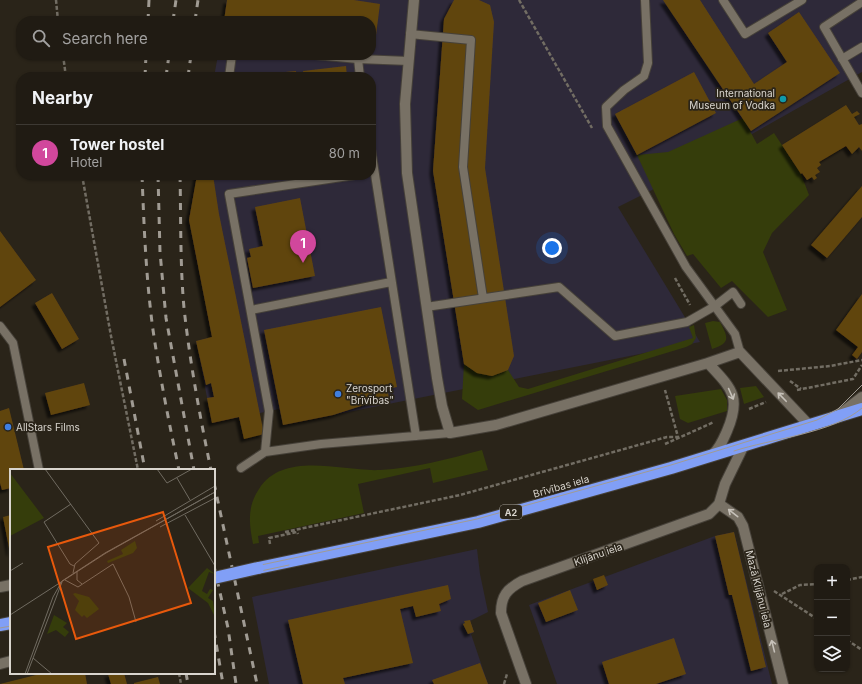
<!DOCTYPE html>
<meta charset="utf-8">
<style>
:root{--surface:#201b13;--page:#28241c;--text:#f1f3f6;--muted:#a2a1a0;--line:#3d3933;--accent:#8c9099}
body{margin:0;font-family:Inter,sans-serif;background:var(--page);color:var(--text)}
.controls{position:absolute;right:12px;bottom:12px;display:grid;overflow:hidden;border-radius:8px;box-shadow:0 1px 3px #0004}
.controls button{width:36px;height:36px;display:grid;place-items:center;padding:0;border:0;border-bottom:1px solid var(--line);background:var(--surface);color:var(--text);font:20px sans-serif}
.you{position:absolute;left:552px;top:248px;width:14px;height:14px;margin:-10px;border:3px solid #fff;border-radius:50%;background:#1a73e8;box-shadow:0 0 0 6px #1a73e833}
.badge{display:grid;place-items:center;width:26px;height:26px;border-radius:50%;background:var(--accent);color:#fff;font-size:13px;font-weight:700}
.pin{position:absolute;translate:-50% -33px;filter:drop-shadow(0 1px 2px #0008)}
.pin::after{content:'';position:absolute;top:21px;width:14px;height:12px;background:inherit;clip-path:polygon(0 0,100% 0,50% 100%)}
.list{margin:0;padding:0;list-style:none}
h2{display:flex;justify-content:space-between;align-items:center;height:52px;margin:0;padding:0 16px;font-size:17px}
h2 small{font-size:13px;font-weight:400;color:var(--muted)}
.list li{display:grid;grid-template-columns:26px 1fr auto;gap:12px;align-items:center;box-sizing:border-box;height:56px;padding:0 16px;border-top:1px solid var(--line)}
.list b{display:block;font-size:15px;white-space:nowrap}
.list p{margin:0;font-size:13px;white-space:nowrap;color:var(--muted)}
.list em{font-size:13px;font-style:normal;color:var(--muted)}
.icon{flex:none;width:22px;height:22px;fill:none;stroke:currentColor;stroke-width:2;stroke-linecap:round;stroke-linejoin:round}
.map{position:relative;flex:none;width:862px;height:684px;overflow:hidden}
.search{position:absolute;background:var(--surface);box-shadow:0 1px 3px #0004;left:16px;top:16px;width:360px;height:44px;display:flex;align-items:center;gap:10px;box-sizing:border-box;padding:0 14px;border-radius:16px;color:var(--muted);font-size:15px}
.panel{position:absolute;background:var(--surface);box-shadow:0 1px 3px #0004;left:16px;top:72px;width:360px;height:108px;border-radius:16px}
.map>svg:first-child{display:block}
.industrial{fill:#2e2939}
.green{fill:#353d0b}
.building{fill:#614411;filter:url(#shadow)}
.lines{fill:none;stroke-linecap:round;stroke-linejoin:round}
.lane-casing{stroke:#464139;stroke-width:10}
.street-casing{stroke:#464139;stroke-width:12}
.secondary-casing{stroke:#464139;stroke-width:12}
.highway-casing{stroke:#464139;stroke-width:14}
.path{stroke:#726d63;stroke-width:2.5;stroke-dasharray:4 2;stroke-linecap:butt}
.lane{stroke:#787165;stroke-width:8}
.street{stroke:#787165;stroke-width:10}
.secondary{stroke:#787165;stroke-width:10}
.highway{stroke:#819ff6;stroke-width:12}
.tram{stroke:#a09b93;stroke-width:1}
.rail{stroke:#a09b93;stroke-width:3;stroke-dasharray:7 7;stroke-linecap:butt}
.highway-bridge-casing{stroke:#464139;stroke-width:14;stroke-linecap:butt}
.highway-bridge{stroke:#819ff6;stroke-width:12}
.oneway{stroke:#c6c1b9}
.culture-dot{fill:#0f9aa8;stroke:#2a2419;stroke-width:1.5}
.shop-dot{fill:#3f7fe0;stroke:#2a2419;stroke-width:1.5}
.labels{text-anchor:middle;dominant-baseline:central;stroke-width:3.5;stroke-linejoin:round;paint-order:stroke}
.shield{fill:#2a2419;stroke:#a4a098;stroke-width:1}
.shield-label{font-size:9px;font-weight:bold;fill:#d9d5ce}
.poi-label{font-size:10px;fill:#d9d5ce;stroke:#2a2419;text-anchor:start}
.street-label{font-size:10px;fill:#d9d5ce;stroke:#2a2419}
.inset-road{fill:none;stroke:#706b61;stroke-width:1}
.view{fill:#e8590c;fill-opacity:0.15;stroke:#e8590c;stroke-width:2}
.inset-edge{fill:none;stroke:#d9d5ce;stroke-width:2}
</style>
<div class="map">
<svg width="862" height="684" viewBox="0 0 862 684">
<defs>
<filter id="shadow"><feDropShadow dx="-3.5" dy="3.5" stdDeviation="1" flood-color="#0009"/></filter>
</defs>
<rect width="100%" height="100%" fill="#2a2419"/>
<!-- industrial -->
<path class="industrial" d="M227 0H862V72L654 189 618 207 700 342 283 425 279 409 212 423 196 341 212 337 189 220 197 175H371V77H214L218 55H371V21H224Z
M734 532 772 684H557L529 605 715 536Z
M477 549 480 574 488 612 470 621 474 632 471 634 488 684H269L252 597Z"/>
<!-- green -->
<path class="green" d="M743 118 757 144 774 133 801 174 809 195 772 233 763 252 787 310 768 317 732 281 721 288 693 254 687 256 674 234 637 155 668 152Z
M713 321 720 322C728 337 731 343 712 349L705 323Z
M694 325 696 338 692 344 686 347 478 410 462 399 464 364C481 376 488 377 508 370L519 387 528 389 693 338 689 327Z
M756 386 764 397 744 404 740 388Z
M721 389 727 400V411L688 423 680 419 675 396Z
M482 450 488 470 433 483 430 468 358 484 364 513 258 536 259 543 253 544C249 523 247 507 259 489 284 450 343 472 380 470 415 468 448 459 482 450Z"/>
<!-- building -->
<path class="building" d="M227 0H354L380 4 375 43H371V21H224Z
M454 0H479L490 5 494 22 485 168 514 356 508 370 492 376 477 373 464 364 433 171 444 19Z
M663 0H700L754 84 787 62 768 33 799 12 840 73 751 131Z
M346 66 347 77H304L303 71Z
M296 71V77H253V75Z
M694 72 716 113 637 155 615 114Z
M846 105 852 114 857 111 860 114 854 117 859 125 862 124V151L859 147 852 154 846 146 819 162 821 165 817 168 820 172 815 175 817 178 814 180 812 177 807 180 802 173 801 174 782 145Z
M197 175H213L219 214 264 434 244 439 239 417 212 423 207 398 214 397 211 383 206 385 196 341 212 337 189 220Z
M862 186V217L827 258 811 245Z
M300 198 315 276 253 288 247 258 251 257 249 249 263 246 255 207Z
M0 231 36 280 0 307Z
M52 293 79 339 62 349 35 303Z
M862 294V352L857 359 852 355 858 347 836 330Z
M381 307 397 387 387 389 389 397 333 415 283 425 264 330Z
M84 383 90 405 51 415 45 393Z
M9 408 24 470H11V488L2 490 0 483V411Z
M11 515V552L10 553 3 517Z
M734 532 766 667 751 671 732 595H729L715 536Z
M604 575 608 585 597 590 593 579Z
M448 585 451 599 439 604 441 611 416 617 413 606 400 609 413 663 343 678 345 684H303L288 620Z
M570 590 578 610 546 622 538 603Z
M470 620 474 632 468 634 463 624 465 623 464 621Z
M674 638 686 674 656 684H609L602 662Z
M480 663 488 684H434L432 680Z
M44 673H85L87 684H0Z
M114 673H124L127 684H111L108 674Z
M158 677 160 684H134V683Z"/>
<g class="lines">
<!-- lane casing -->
<g class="lane-casing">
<path id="lane" d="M645 0 648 63 644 76 624 90 606 107 607 126 686 267 735 334 740 352
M723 0 745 34 802 0
M862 2 824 27 862 93
M410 34 471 40 463 167 483 298
M315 55 358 59 409 61
M358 59 360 77
M842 59 862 47
M229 77 232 55
M371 149 416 436
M426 307 559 287 615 336 687 322 715 306 733 292 741 304
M251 310 391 282
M0 326 13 343 39 470
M265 452 269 411 229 194 355 175
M241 468 265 452 321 444 450 433"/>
</g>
<!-- street casing -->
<g class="street-casing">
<path id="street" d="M414 0 405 104 407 173 437 378 442 406 450 433 496 425 708 363 740 352 809 425
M708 363C731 388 742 396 727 431 723 440 720 448 713 454
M719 504 738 517 743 526 783 684
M0 587 11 585
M0 664 11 661"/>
</g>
<!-- secondary casing -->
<g class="secondary-casing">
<path id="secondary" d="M840 414 862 397
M526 684 501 613C501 596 507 589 522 581L709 514 719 504 725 484 744 445"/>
</g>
<!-- highway casing -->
<g class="highway-casing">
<path id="highway" d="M258 568 478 522 671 468 862 409
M0 625 11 623"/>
</g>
<!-- path -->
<path class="path" d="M56 0 58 21
M519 0 592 128
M63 55 66 77
M82 175 111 336 138 470
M675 278 690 305
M778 371 830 366 862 360
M790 381 801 389
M797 390 853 379 862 365
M749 409 766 402
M665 444 714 422
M285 532 460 495 667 437H678L665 390
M270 544 269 538 297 532 298 534
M847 580 862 577
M774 591 817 619
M782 594 800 585 817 584
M847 640 862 650
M179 673 181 684
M504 684 507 674"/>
<!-- lane -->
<use href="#lane" class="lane"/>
<!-- street -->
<use href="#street" class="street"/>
<!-- secondary -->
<use href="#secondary" class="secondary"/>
<!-- highway -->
<use href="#highway" class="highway"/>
<!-- tram -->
<path class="tram" d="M734 451C770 439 834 433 862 408
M214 575 477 519 671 465 817 420 838 409 862 385
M214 581 289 565
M0 628 11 626"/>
<!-- rail -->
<path class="rail" d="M148 21 149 0
M173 21 176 0
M195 21 198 0
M145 77 146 55
M166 77 169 55
M188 77 191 55
M142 175C144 227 146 278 153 330 160 377 169 423 179 470
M158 175 160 252 166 318 194 470
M180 175C181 219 180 264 184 308 190 363 200 417 211 470
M124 359 145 470
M214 483 257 684
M214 566 228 628 236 684
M214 631 223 684
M186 673 188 684"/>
<!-- highway-bridge casing -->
<g class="highway-bridge-casing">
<path id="highway-bridge" d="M214 578 258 568"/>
</g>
<!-- highway-bridge -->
<use href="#highway-bridge" class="highway-bridge"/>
</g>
<!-- one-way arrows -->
<defs><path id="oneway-shaft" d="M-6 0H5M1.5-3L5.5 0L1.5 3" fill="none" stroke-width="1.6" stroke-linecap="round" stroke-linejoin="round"/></defs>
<g class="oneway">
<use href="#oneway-shaft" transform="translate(731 394) rotate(66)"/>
<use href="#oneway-shaft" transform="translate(782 397) rotate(-134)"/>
<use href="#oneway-shaft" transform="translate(733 513) rotate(-142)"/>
<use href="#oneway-shaft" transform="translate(773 646) rotate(-104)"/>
</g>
<!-- markers -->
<circle class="culture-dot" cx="783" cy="99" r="4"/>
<g class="shop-dot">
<circle cx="338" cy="394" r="4"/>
<circle cx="8" cy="427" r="4"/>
</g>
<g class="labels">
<!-- shield labels -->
<rect class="shield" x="500" y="505" width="22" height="14" rx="3"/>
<g class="shield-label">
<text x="511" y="512">A2</text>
</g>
<!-- poi labels -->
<g class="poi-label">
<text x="775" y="93" text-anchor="end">International<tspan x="775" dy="12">Museum of Vodka</tspan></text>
<text x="346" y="388">Zerosport<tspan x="346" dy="12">"Brīvības"</tspan></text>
<text x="16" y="427">AllStars Films</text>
</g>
<!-- street labels -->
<g class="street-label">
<text transform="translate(561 486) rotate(-16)">Brīvības iela</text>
<text transform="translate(598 554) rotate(-19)">Klijānu iela</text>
<text transform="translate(759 589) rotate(76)">Mazā Klijānu iela</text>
</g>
</g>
<!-- overview -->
<g transform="translate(10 469)">
<rect width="205" height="205" fill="#2a2419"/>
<path d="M0 4 34 49 0 67ZM125 72 127 79 123 84 98 94 97 92 113 85 111 81ZM197 99 205 105 199 103 192 122 197 125 200 120 203 121 198 129 203 132 205 148 198 134 178 119ZM65 124 79 128 89 140 77 149 74 146 72 148 65 141 69 132 63 125ZM44 146 57 154 53 158 59 163 55 168 46 161 37 165Z" fill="#353d0b"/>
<path class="inset-road" d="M35 0 89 74 65 95 63 104M147 0 157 14 182 0M167 9 180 31M61 35 34 53 60 95 64 97M175 46 205 97M146 52 205 17M150 58 205 29M0 102 13 94M67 103V111L72 115M55 111 68 118 103 95 119 128 126 153M0 146 96 84 205 23M23 189 42 205M15 205 43 128 52 112 95 84 205 23M17 205 52 113"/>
<path class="view" d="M153 43 181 134 66 170 38 78Z"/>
<rect width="205" height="205" class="inset-edge"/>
</g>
</svg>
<div class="controls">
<button>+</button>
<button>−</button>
<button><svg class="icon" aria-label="layers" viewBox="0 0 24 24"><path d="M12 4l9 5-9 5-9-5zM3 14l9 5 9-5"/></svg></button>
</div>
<div class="you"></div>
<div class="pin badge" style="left:303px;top:263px;background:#d1479c">1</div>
<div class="search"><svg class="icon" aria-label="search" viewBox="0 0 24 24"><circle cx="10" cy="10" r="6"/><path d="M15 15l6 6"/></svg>Search here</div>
<section class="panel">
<h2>Nearby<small></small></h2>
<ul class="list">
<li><span class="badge" style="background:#d1479c">1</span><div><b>Tower hostel</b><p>Hotel</p></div><em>80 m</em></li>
</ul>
</section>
</div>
